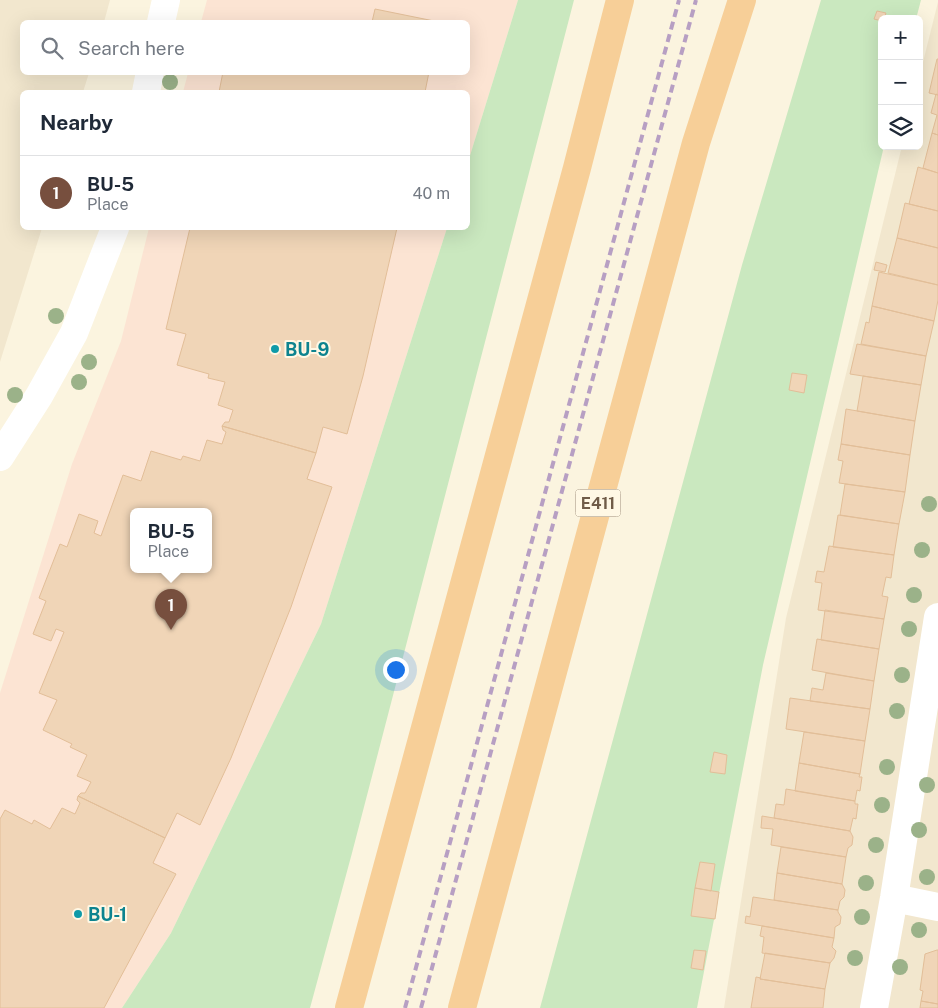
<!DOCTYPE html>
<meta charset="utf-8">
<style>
:root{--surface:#fff;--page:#f6f6f7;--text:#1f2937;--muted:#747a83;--line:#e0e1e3;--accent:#774f3e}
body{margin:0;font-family:"Public Sans",sans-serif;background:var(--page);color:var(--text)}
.controls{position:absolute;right:15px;top:15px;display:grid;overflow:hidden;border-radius:8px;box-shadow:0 5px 20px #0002}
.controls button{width:45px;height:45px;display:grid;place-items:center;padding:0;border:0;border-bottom:1px solid var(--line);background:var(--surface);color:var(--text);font:25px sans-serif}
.you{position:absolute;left:395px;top:669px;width:18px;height:18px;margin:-12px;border:4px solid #fff;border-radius:50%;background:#1a73e8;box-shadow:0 0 0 8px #1a73e833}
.badge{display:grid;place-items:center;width:32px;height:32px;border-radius:50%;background:var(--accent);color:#fff;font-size:16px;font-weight:700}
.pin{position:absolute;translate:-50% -41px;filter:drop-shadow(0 1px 2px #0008)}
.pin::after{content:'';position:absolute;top:26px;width:18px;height:15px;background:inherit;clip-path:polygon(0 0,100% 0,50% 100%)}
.popup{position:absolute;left:130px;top:508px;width:82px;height:65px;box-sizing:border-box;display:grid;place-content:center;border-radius:8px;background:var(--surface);filter:drop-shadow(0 1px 4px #0005);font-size:16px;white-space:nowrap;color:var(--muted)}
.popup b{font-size:19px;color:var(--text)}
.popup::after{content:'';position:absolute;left:50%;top:100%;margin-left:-10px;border:10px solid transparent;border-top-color:var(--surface)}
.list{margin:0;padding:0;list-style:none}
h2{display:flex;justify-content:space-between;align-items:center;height:65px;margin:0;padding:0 20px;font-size:21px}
h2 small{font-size:16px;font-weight:400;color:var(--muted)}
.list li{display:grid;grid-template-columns:32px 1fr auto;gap:15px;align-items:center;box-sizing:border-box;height:75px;padding:0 20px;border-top:1px solid var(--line)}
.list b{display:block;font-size:19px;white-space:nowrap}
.list p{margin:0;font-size:16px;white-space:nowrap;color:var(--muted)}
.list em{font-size:16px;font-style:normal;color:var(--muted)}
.icon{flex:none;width:28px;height:28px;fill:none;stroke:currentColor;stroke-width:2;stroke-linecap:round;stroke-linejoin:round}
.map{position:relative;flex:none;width:938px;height:1008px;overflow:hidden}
.search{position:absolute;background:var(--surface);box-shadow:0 5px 20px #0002;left:20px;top:20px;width:450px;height:55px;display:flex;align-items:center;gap:12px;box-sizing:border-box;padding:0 18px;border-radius:8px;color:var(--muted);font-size:19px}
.panel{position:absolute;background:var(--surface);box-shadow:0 5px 20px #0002;left:20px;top:90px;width:450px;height:140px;border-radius:8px}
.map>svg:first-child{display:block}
.residential{fill:#f2e7ce}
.commercial{fill:#fce4d3;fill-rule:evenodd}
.green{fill:#cae8bf}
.building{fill:#f0d5b7;stroke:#e2be98;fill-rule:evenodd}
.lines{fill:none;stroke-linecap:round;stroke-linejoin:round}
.minor{stroke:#fff;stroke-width:28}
.tertiary{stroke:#fff;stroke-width:28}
.trunk{stroke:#f7cf98;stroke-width:28}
.rail{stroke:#b79fc3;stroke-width:4;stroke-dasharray:8 5;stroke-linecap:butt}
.tree{fill:#9bb289}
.culture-dot{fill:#0f9aa8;stroke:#fff8e5;stroke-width:2}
.labels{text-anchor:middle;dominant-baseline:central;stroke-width:4;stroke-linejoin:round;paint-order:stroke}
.shield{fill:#fff8e5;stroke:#9b8b77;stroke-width:1}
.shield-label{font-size:16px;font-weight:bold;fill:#705c48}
.culture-label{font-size:18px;font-weight:bold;fill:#0d838f;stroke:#fff8e5;text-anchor:start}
</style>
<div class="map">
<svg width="938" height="1008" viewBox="0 0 938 1008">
<rect width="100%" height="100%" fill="#fbf4df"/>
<!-- residential -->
<path class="residential" d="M0 0H110L104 22H22V72L89 73 83 92H22V228H42L0 362Z
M938 2V1008H724L786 618 902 146H919V78Z"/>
<!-- commercial -->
<path class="commercial" d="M207 0H518L468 162V92H183L188 73 468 72V22H201Z
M149 228H447L321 624 171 933 122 1008H0V693L72 464 121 341ZM134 511H208V569H134Z"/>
<!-- green -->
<path class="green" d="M518 0H574L352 853 310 1008H122L171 933 321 624 447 228H468V162Z
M821 0H921L916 19H882V146H884L763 665 697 1008H540L742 265Z"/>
<!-- building -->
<path class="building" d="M375 9 439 22H372Z
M877 11 886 13 884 19H882V21L874 19Z
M937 59H938V95L929 93Z
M223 72H429L425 92H219Z
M936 94 938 95V135L932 133 937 115 931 113Z
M932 133 938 135V173L923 168Z
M918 167 938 173V211L909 204Z
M905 203 938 211V248L897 238Z
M190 228H397L363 376 347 434 323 427 316 453 222 426 225 422H229L233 410 218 405 225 382 208 378 209 374 177 365 186 334 166 329Z
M897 238 938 248V285L888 273Z
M876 262 887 265 885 272 874 270Z
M879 272 938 285V300L934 321 872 306Z
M872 306 934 321 926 356 861 344 866 322 869 323Z
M857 344 926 356 921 385 850 374Z
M792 373 807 375 804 393 789 390Z
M863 376 921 385 915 421 857 411Z
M846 409 915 421 910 455 841 444Z
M222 426 316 453 307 479 332 487 291 607 231 758 200 825 177 813 165 838 78 796 81 793H85L91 782 77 776 87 755 70 747 72 744 43 730 57 700 39 693 64 632 56 629 51 641 33 634 46 601 39 598 60 544 67 547 79 514 98 521 94 533 101 536 123 475 141 481 151 451 181 460 183 456 200 461 207 440 222 444 226 432 223 430ZM134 511H208V569H134Z
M841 444 910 455 905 492 839 483 843 461 838 460Z
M845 484 905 492 899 524 840 515Z
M838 515 899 524 894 555 833 547Z
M829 546 894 555 891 578 886 577 882 596 888 597 884 619 818 610 822 583 815 582 817 571 824 572Z
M825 610 884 619 879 649 821 640Z
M817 639 879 649 874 681 812 670Z
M826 673 874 681 870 709 810 701 812 688 823 690Z
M790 698 870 709 865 741 786 729Z
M804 732 865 741 860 774 799 763Z
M714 752 727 755 725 774 710 772Z
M799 763 860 774 859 777H862L860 791 857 790 855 801 795 791Z
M786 789 855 801V804H858L856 819 853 818 850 831 774 818 776 804 784 805Z
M78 796 165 838 153 863 176 874 104 1008H0V819L5 810 32 824 34 820 50 829 62 808 75 814 80 803 77 800Z
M762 816 850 831 853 837 852 845 848 848 846 857 771 845 773 829 761 828Z
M781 847 846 857 842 884 777 873Z
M700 862 715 864 711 891 695 888Z
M777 873 842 884 845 890 844 897 840 901 838 910 774 900Z
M695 888 719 892 715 919 691 916Z
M753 897 838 910V912L841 917 840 924 835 927 834 938 745 923 746 916 750 917Z
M762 926 834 938 832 947 836 951 834 958 830 963 762 953 764 937 760 936Z
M694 950 706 951 703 970 691 968Z
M937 950H938V1004L921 1001 923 991 920 990 925 954Z
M765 953 830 963 825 989 760 979Z
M756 977 761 978 760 979 825 989 823 1008H751Z
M921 1001 938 1004V1008H920Z"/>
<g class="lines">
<!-- minor -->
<path class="minor" d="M894 898 938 907
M874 1008 894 898 938 617"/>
<!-- tertiary -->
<path class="tertiary" d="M161 22 166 0
M146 92 150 72
M0 457 39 396 74 333 115 228"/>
<!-- trunk -->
<path class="trunk" d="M349 1008 577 168 620 0
M462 1008 696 143 742 0"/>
<!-- rail -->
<path class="rail" d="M405 1008 679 0
M421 1008 696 0"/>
</g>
<!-- trees -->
<g class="tree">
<circle cx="170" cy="82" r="8"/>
<circle cx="56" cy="316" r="8"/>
<circle cx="89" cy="362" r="8"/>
<circle cx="79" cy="382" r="8"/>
<circle cx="15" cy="395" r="8"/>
<circle cx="929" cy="504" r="8"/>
<circle cx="922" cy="550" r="8"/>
<circle cx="914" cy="595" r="8"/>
<circle cx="909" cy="629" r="8"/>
<circle cx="902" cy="675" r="8"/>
<circle cx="897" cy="711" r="8"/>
<circle cx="887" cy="767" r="8"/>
<circle cx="927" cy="785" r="8"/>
<circle cx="882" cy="805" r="8"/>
<circle cx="919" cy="830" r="8"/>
<circle cx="876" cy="845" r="8"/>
<circle cx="927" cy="877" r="8"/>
<circle cx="866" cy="883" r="8"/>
<circle cx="862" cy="917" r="8"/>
<circle cx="919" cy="930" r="8"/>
<circle cx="855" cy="958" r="8"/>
<circle cx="900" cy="967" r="8"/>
</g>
<!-- markers -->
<g class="culture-dot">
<circle cx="275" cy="349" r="5"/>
<circle cx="78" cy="914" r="5"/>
</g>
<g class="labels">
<!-- shield labels -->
<rect class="shield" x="575.5" y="489.5" width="45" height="27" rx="4"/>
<g class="shield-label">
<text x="598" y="503">E411</text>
</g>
<!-- culture labels -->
<g class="culture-label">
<text x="285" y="349">BU-9</text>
<text x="88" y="914">BU-1</text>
</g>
</g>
</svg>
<div class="controls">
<button>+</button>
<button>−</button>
<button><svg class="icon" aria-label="layers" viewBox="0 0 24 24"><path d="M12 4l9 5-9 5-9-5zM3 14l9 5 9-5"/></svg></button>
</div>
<div class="you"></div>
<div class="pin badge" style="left:171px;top:630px">1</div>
<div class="popup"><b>BU-5</b>Place</div>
<div class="search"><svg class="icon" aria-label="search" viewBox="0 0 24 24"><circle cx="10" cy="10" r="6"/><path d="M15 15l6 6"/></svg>Search here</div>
<section class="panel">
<h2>Nearby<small></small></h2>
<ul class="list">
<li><span class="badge">1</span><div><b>BU-5</b><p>Place</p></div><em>40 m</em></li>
</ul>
</section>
</div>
